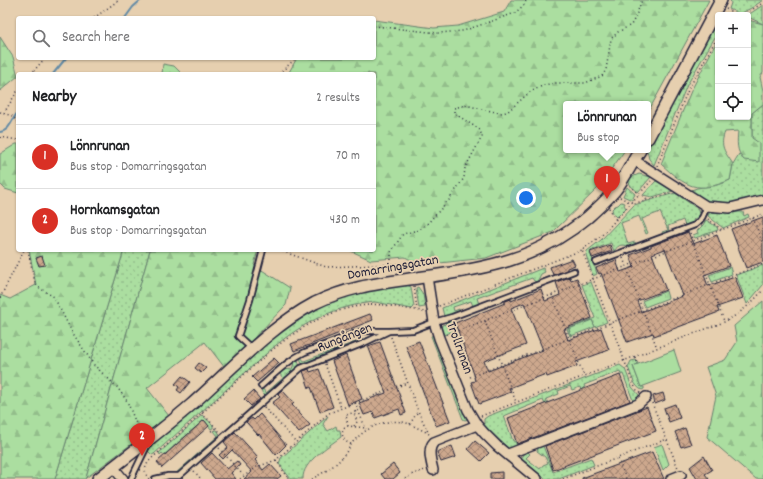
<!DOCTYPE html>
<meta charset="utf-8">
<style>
:root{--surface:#fff;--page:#f6f6f6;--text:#202124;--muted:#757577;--line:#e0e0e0;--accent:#d93025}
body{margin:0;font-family:Dekko,sans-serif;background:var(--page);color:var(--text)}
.controls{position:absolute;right:12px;top:12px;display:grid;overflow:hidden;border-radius:4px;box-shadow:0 1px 3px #0004}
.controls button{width:36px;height:36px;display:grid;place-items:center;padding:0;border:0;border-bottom:1px solid var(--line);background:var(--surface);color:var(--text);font:20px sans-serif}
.you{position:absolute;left:526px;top:198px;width:14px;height:14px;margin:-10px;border:3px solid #fff;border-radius:50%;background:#1a73e8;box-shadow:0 0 0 6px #1a73e833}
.badge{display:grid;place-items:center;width:26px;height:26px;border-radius:50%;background:var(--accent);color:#fff;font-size:13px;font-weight:700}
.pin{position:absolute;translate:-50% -33px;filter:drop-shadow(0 1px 2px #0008)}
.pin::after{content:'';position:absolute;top:21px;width:14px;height:12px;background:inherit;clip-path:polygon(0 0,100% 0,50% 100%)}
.popup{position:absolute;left:563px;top:101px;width:88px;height:52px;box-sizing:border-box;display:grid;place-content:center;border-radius:4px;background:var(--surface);filter:drop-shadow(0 1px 3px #0005);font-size:13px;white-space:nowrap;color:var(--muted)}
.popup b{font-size:15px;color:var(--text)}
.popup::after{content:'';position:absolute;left:50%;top:100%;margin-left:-8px;border:8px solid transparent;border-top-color:var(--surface)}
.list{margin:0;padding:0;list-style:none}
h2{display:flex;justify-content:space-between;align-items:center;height:52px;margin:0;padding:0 16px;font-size:17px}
h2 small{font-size:13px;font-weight:400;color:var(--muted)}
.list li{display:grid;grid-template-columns:26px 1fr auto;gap:12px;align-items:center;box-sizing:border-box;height:64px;padding:0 16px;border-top:1px solid var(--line)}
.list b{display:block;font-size:15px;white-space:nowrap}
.list p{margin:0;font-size:13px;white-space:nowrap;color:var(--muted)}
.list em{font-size:13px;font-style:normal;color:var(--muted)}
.icon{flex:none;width:22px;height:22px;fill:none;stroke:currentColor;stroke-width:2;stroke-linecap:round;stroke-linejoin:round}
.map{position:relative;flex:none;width:763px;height:479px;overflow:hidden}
.search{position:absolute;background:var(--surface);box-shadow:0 1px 3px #0004;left:16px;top:16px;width:360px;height:44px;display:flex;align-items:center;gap:10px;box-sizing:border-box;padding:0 14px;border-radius:4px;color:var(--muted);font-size:15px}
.panel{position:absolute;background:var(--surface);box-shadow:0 1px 3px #0004;left:16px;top:72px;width:360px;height:180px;border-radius:4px}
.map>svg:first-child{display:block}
.grass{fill:url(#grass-dots);stroke:#66806e}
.forest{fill:url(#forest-firs);stroke:#66806e}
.park{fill:url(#park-tufts);stroke:#66806e}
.pitch{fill:#abdea0;stroke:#66806e}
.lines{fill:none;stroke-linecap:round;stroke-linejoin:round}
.stream{stroke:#628aa6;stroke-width:2}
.building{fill:url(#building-cross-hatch);stroke:#22223b;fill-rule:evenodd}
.service-casing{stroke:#22223b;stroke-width:8}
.minor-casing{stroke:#22223b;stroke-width:12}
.tertiary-casing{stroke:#22223b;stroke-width:14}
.path{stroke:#22223b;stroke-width:1.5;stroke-dasharray:1 3;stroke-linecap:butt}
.service{stroke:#e6cfaf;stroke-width:4.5}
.minor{stroke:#e6cfaf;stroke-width:9}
.tertiary{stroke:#e6cfaf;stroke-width:11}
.labels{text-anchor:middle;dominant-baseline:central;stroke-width:3.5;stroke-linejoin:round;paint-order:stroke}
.street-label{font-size:14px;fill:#22223b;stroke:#e6cfaf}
</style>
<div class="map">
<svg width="763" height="479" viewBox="0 0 763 479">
<defs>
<pattern id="grass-dots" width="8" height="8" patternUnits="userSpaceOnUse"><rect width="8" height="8" fill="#abdea0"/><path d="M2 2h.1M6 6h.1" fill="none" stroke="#93be8b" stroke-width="1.8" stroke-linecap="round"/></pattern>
<pattern id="forest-firs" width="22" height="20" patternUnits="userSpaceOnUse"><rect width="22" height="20" fill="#abdea0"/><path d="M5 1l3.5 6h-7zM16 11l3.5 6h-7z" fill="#93be8b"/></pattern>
<pattern id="park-tufts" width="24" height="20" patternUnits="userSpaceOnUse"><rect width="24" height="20" fill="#abdea0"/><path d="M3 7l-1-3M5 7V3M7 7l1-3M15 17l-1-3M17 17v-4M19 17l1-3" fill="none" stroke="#93be8b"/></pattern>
<pattern id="building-cross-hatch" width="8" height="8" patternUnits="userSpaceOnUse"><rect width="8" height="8" fill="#cda88d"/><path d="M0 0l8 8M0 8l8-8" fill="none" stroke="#a68874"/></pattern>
</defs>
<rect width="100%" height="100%" fill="#e6cfaf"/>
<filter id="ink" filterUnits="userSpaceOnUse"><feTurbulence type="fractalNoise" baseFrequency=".025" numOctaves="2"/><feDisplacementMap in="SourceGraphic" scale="8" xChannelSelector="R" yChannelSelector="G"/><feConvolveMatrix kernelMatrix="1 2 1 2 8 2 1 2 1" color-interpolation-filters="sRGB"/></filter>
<g filter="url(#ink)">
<!-- grass -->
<path class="grass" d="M730 0H763L753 7 740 14 729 9 731 3Z
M763 5V24L748 17V15Z
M716 24 718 25V32L687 85 654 165 649 159 647 150H648V144L703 43Z
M763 104V197L740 204 711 203 688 191 697 188 717 185 730 180 733 164 739 154 744 160 752 138V113Z
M639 174 651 177 638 192 631 186 628 181 632 177Z
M656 181 673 191 652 197 643 195Z
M627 187 635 194 632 200 623 196Z
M675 193 698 209 699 216 693 220 694 222 685 226 683 220 668 226 669 232 663 234 662 232 668 230 660 212 642 219 648 233 646 234 639 216 621 223 628 244 635 242 636 244 630 247C622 244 619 244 614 251L611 243 590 251 597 274 593 276 586 255 587 251 601 240 634 205Z
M621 202 625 203 624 205 626 208 617 217 613 213 612 209 615 206 618 205Z
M711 212H743L744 216 748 214 749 217 723 228 708 216 709 213Z
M706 220 717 227 718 230 695 238 693 235 698 233 697 231 703 225Z
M124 250H150L86 478 85 479H55Z
M763 265V285L747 304 736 275Z
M543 268 545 272 541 274 537 282 534 281 532 278 477 298 479 304 473 306 471 301 453 307 454 311 459 309 460 311 449 315 444 316 442 308Z
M591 282 607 322 595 327 592 320 569 329 571 336H570L567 329 595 318 582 285Z
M407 285 411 287 414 307 412 309 375 302C338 305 304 322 275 346L154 454 152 455 148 451 157 441C181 419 205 398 230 376 262 347 292 319 333 301 356 292 382 288 407 285Z
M418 287 423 294 425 307 419 308 416 288Z
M453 321 456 330 444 335 441 329 442 325 446 324 445 322Z
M435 334 469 419 465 420 463 419 431 336Z
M369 337V339L367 341 305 364 302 363 300 358 301 357 304 361Z
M295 360H298L300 367 268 395H263L261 389 262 388 266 393 283 378 279 373 283 370 292 369Z
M636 360 638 364 633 366 641 387H644V389L642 390C634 387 631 374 628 367L631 361Z
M620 365 625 369 632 387 639 395 637 400 634 403 623 374 621 375 620 371 584 385 585 387 583 388 588 401 585 403 580 387 572 390 570 386 558 391 559 394 546 399 554 417 550 416 543 400 504 416 513 441H515L518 448 510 450 484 425V419L488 416Z
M202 415 213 425V428L211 429 204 420 164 455 162 453 160 455 159 453Z
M328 416 323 424 328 431 336 426 337 430H340L341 437C329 446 302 462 303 479H291L279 464 281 458Z
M215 430H217L221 436 182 472 177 474 176 473 218 436 214 431Z
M543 446 553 472 591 458 594 465 559 479H545L521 458 523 454 528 452 530 454 526 458 540 469 543 465 548 463 545 457 537 451 538 448Z"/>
<!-- forest -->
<path class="forest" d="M511 0H709L648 112V104H566V150H625L598 188 553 232 486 258 421 265 405 257 371 260 349 250H374V74H288L297 58H374V20L434 28 458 26 504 12Z
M748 20 763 24V73L760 77 763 91V104L752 113V138L759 143V162L744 160C736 151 737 142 738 131L725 132C719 146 725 152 733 164L730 180C697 194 686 187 661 164L691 91 718 39V117H748Z
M0 37 13 57 18 76 0 91Z
M163 64 174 66 182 74H162Z
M16 144H18V193L5 189 0 184V154Z
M29 250H124L55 479H0V295L10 299 36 285Z
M150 250H258L254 265 290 288 286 305 225 368 205 342 147 388 169 416 86 478Z
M763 301V479H756L707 437 716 396 706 367 725 360 737 342 734 326Z"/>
<!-- park -->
<path class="park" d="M730 267 732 274 712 282 709 275Z
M666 291 668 298 645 307 642 301Z
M592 320 595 327 571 336 569 329Z
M662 444 669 464 663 470 654 447Z"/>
<!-- pitch -->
<path class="pitch" d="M674 350 681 372 641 387 633 366Z"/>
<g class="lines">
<!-- stream -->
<path class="stream" d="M125 18 133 7 141 0
M53 74 66 58
M0 132C10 131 12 119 18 112"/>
</g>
<!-- building -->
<path class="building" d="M763 217V262L746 268 731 229Z
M688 232 693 244 717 235 729 266 704 275 708 286 735 277 743 298 717 307 719 312 654 336 653 333 627 342 601 273 599 274 596 268 616 260 620 272 634 267 630 255 651 247V246ZM665 249 683 296 641 312 637 301 666 290 652 254Z
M610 245 612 251 592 258 590 252Z
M42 256 45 265 39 266 36 258Z
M572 259 575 265 567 268V270L553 275 550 267Z
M570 277 571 280 577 278 592 318 564 329 568 340 601 328 609 350 576 362 577 366 547 377 546 374 509 388 511 392 479 404 471 382 475 381 474 377H475L455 323 505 303V301L511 299V301L541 289 545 301 560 295 556 282ZM524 303 543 350 488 371 484 361 526 345 511 308Z
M370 314 373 320 294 351 291 344Z
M419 341 450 421 436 426 406 346Z
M380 342 406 413 401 415 399 409 375 418 373 412 364 415 359 403 386 393 368 346Z
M346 355 362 399 348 405 332 361Z
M274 358 279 363 257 382 252 377Z
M199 363 206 368 201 373 195 368Z
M309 369 310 372 319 369 333 407 320 412 311 387 309 388 303 371Z
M620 375 630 401 517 444 508 418Z
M182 376 190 382 181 393 177 390 179 387 175 384Z
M282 390 294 403 292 405 310 425 299 433 272 403 280 397 278 395Z
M253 391 260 399 251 406 244 399Z
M663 393 665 400 655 404 653 396Z
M675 404 680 418 669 422 664 408Z
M647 407 656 431 553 470 545 446Z
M260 414 286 445 276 455 259 434 258 435 246 422 252 418 254 420Z
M204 420 209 426 162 468 157 462Z
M685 428 691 444 681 447 675 432Z
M235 432 258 457 255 460 263 470 270 464 281 476 277 479H244L252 472 232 450 223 459 219 455 228 447 224 442Z
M475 441 489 453 481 461 468 449Z
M452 446 456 457 441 462 437 452Z
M652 452 664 479H582V478Z
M212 453 227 469 237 461 240 465 231 473 236 479H215L201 463Z
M704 456 712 470 705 474 709 479H697L690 467Z
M393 464 400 473 393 479H385L381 474Z
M502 472V479H490V473Z"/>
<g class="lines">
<!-- service casing -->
<g class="service-casing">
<path id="service" d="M596 262 695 225C702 220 705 214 706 206
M251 348 238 336 250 300 263 250
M261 386C275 374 288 360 305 352L362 331H388
M131 479 148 444
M155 479 168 476H179L301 368 364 343 389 331 413 330 434 322 452 317 574 271"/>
</g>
<!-- minor casing -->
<g class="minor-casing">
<path id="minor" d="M634 160 706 206 730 208 763 200
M427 277 434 322 439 338 468 410 477 425 485 434 497 446 537 479
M508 454 638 404 646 397
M113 467 123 479
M433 470C431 461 427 449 434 442L477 425
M671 479 681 475"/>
</g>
<!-- tertiary casing -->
<g class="tertiary-casing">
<path id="tertiary" d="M648 138 721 0
M98 479C129 455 161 431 191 405 231 370 268 328 315 303 352 285 384 283 424 277 486 269 538 259 588 217 598 208 608 199 616 189 625 177 632 163 640 150"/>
</g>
<!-- path -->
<path class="path" d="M726 9 737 15
M743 15 763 3
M94 18 119 0
M374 26 438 33 463 31 515 13 525 4 526 0
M31 74 45 58
M279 74 296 58
M0 112 12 116 18 122
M4 113 18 90
M0 137 18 140
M657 166 688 90 718 36
M630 186 639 194 649 200
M620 197 629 202 636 203 672 193
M609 208 616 220
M753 218 763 244
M708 219 722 230
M690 233 724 321
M28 250 35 283 38 287 54 297 72 332 94 365 117 387 127 401 137 426 139 437
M279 250 326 267 404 264 407 265 411 269
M623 258 657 348
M391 264V252L403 234 418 230 428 223 449 200 464 178 465 168 482 137 480 130 454 113V108L465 105 500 113 507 112 530 92 544 85 555 83H585L602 76 606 70 611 39 618 32 631 25 635 18 642 0
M414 286 417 310
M552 295 584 376
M0 298 24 250
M439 306 582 250
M485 321 516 402
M447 335 763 214
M391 337 418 411 428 432
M635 357 638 364
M325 364 341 408
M470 377 763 264
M640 393 636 389 633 383 582 250 602 235 651 181
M355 403 366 429
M652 403 678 468
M264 407 296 442
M202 413 220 432
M481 416 724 322C740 314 752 303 763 290
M410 424 418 411
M348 426 346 415 355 412
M354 426 357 422 354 413 358 409
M211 431 216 428
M351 444C344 442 341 436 343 429L348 426 366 428
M219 448 243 475
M618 459 626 479
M276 460 289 479
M194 471 201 479
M149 479C142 471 146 464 152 458 177 436 202 413 226 391 267 354 311 309 369 305 384 303 401 309 417 310L423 312 424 314
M240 479 257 467 276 460 329 413 407 383
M312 479C321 474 333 467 340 460 345 454 349 448 353 442 368 425 393 415 414 426 419 429 426 431 430 435
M405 479 413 474 425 470
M563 479 667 439"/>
<!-- service -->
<use href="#service" class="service"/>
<!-- minor -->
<use href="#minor" class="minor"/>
<!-- tertiary -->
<use href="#tertiary" class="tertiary"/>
</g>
</g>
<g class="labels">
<!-- street labels -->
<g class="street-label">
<text transform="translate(393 268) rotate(-10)">Domarringsgatan</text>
<text transform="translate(345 338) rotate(-22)">Rungången</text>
<text transform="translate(459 348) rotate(70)">Trollrunan</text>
</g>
</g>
</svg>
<div class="controls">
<button>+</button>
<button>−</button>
<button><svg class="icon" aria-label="locate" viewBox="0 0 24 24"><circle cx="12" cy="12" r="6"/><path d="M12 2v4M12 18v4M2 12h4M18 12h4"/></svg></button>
</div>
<div class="you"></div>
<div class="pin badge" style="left:607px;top:199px">1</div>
<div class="popup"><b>Lönnrunan</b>Bus stop</div>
<div class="pin badge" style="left:142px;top:456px">2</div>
<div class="search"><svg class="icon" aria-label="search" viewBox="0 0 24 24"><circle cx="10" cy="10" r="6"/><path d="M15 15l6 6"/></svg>Search here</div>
<section class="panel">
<h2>Nearby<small>2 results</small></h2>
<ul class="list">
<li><span class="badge">1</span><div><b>Lönnrunan</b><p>Bus stop · Domarringsgatan</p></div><em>70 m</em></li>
<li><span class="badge">2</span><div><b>Hornkamsgatan</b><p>Bus stop · Domarringsgatan</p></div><em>430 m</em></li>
</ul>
</section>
</div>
